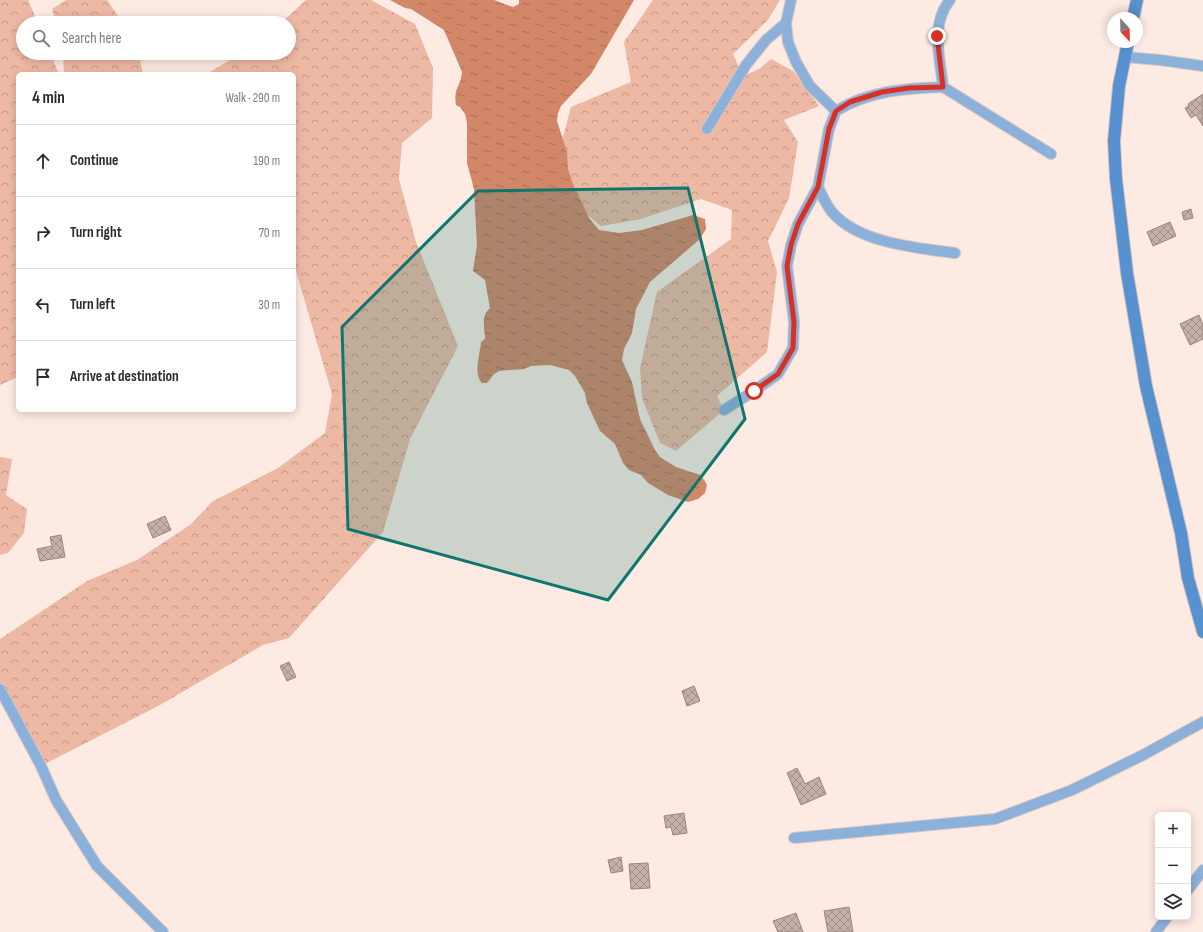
<!DOCTYPE html>
<meta charset="utf-8">
<style>
:root{--surface:#fff;--page:#f7f7f7;--text:#2b2b33;--muted:#7c7c81;--line:#e1e1e2}
body{margin:0;font-family:"Sofia Sans Condensed",sans-serif;background:var(--page);color:var(--text)}
.controls{position:absolute;right:12px;bottom:12px;display:grid;overflow:hidden;border-radius:6px;box-shadow:0 2px 10px #0003}
.controls button{width:36px;height:36px;display:grid;place-items:center;padding:0;border:0;border-bottom:1px solid var(--line);background:var(--surface);color:var(--text);font:20px sans-serif}
.compass{position:absolute;left:1107px;top:12px;width:36px;height:36px;border-radius:50%;background:var(--surface);box-shadow:0 2px 10px #0003;rotate:158deg}
.stop{position:absolute;width:12px;height:12px;margin:-9px;border:3px solid #d93025;border-radius:50%;background:#fff}
.stop.end{background:#d93025;border-color:#fff;box-shadow:0 1px 4px #0008}
.list{margin:0;padding:0;list-style:none}
h2{display:flex;justify-content:space-between;align-items:center;height:52px;margin:0;padding:0 16px;font-size:17px}
h2 small{font-size:13px;font-weight:400;color:var(--muted)}
.list li{display:grid;grid-template-columns:26px 1fr auto;gap:12px;align-items:center;box-sizing:border-box;height:72px;padding:0 16px;border-top:1px solid var(--line)}
.list b{display:block;font-size:15px;white-space:nowrap}
.list em{font-size:13px;font-style:normal;color:var(--muted)}
.icon{flex:none;width:22px;height:22px;fill:none;stroke:currentColor;stroke-width:2;stroke-linecap:round;stroke-linejoin:round}
.map{position:relative;flex:none;width:1203px;height:932px;overflow:hidden}
.search{position:absolute;background:var(--surface);box-shadow:0 2px 10px #0003;left:16px;top:16px;width:280px;height:44px;display:flex;align-items:center;gap:10px;box-sizing:border-box;padding:0 14px;border-radius:22px;color:var(--muted);font-size:15px}
.panel{position:absolute;background:var(--surface);box-shadow:0 2px 10px #0003;left:16px;top:72px;width:280px;height:340px;border-radius:6px}
.map>svg:first-child{display:block}
.forest{fill:url(#forest-crowns)}
.water{fill:url(#water-ripples)}
.building{fill:url(#building-cross-hatch);stroke:#9b867e}
.lines{fill:none;stroke-linecap:round;stroke-linejoin:round}
.street-casing{stroke:#d5c5bf;stroke-width:12}
.secondary-casing{stroke:#d5c5bf;stroke-width:14}
.street{stroke:#8bb1db;stroke-width:10}
.secondary{stroke:#5891cf;stroke-width:12}
.route{stroke:#d93025;stroke-width:5}
.marked{fill:#0f766e;fill-opacity:0.2;stroke:#0f766e;stroke-width:3;stroke-linejoin:round}
</style>
<div class="map">
<svg width="1203" height="932" viewBox="0 0 1203 932">
<defs>
<pattern id="forest-crowns" width="20" height="18" patternUnits="userSpaceOnUse"><rect width="20" height="18" fill="#eeb9a4"/><path d="M2 6a3 3 0 1 1 6 0M12 15a3 3 0 1 1 6 0" fill="none" stroke="#c29786"/></pattern>
<pattern id="water-ripples" width="26" height="14" patternUnits="userSpaceOnUse"><rect width="26" height="14" fill="#d38769"/><path d="M2 4q2-2 4 0t4 0M15 11q2-2 4 0t4 0" fill="none" stroke="#ac6f57"/></pattern>
<pattern id="building-cross-hatch" width="8" height="8" patternUnits="userSpaceOnUse"><rect width="8" height="8" fill="#c5b0a8"/><path d="M0 0l8 8M0 8l8-8" fill="none" stroke="#a19089"/></pattern>
</defs>
<rect width="100%" height="100%" fill="#fceae3"/>
<!-- forest -->
<path class="forest" d="M0 0H28L38 23H23V53H50L59 74H18V377L0 385Z
M66 0H107L123 23H56L52 9Z
M306 0H371L415 24 433 68 432 118 402 143 399 179 416 242 458 346 410 439 383 532 289 638 263 645 160 705 41 766 0 689V639L87 581 137 560 190 525 213 501 278 468 325 433 332 394 296 271H294V74H207L241 53H289V23H281Z
M653 0H780L768 20 733 54 743 76 759 69 771 59 793 71 819 106 784 120 798 142 789 198 768 241 777 272 767 352 717 396 724 410 676 451 660 443 642 398 640 368 657 292 731 239 732 210 701 199 641 219 601 226 568 199 559 152 571 107 631 82 624 42Z
M63 53H139L143 74H64Z
M0 457 12 459 6 495 27 509 24 533 8 553 0 555Z"/>
<!-- water -->
<path class="water" d="M390 0H494L513 7 519 4V0H634L591 74 561 106 558 113 557 121 567 152 568 169 573 184 589 218 599 230 619 233 642 230 693 215 705 219 706 229 700 239 650 282 636 309 632 333 624 349 622 360 632 382 640 419 655 450 660 457 676 467 700 475 705 481 707 485 705 493 698 499 688 502 668 495 648 483 641 475 629 470 623 463 615 444 600 431 587 403 585 393 575 376 569 370 550 365 531 366 524 369 499 371 494 374 487 383H482C473 374 480 355 481 342L485 339C485 327 480 317 490 308L485 280 473 271 477 245 474 189 467 163V123L465 114 460 107 456 105C453 87 461 87 462 72L444 30 411 9 405 8Z"/>
<!-- building -->
<path class="building" d="M1203 94V126L1196 115 1191 118 1185 108 1189 106 1188 104Z
M1191 209 1193 218 1184 220 1182 212Z
M1170 222 1176 236 1153 246 1147 232Z
M1199 315 1203 325V339L1190 345 1180 324Z
M165 516 171 530 153 538 147 524Z
M61 535 65 557 40 561 37 549 52 546 50 537Z
M289 662 296 677 287 681 280 666Z
M694 686 700 701 687 706 682 691Z
M797 768 805 784 819 777 826 794 801 805 787 773Z
M684 813 687 833 673 835 671 827 666 828 664 816Z
M621 857 623 871 611 873 608 860Z
M648 863 650 888 631 889 629 864Z
M849 907 853 932H828L824 911Z
M796 913 803 932H778L773 921Z"/>
<g class="lines">
<!-- street casing -->
<g class="street-casing">
<path id="street" d="M1125 57 1160 60 1203 66
M943 87 1051 154
M836 111C868 91 906 88 943 87 940 58 930 24 950 0
M707 129 746 65 766 40 786 23
M818 187C822 195 826 205 832 212 858 243 917 248 955 253
M724 410 754 391 778 374 793 348 794 322 787 266 791 245 798 224 818 187 829 129 836 111 810 86 796 62 788 42 786 23 791 0
M0 689 41 766 56 800 97 866 163 932
M794 838 995 819 1072 790 1143 755 1203 722
M1188 890 1203 870
M1156 932 1167 917"/>
</g>
<!-- secondary casing -->
<g class="secondary-casing">
<path id="secondary" d="M1133 18 1137 0
M1128 42 1119 86 1114 141 1116 179 1127 273 1146 386 1181 533 1188 578 1203 632"/>
</g>
<!-- street -->
<use href="#street" class="street"/>
<!-- secondary -->
<use href="#secondary" class="secondary"/>
</g>
<g class="lines">
<!-- route -->
<path class="route" d="M754 391 778 374 793 348 794 322 787 266 791 245 798 224 818 187 829 129 836 111 850 102 882 92 909 88 943 87 937 36"/>
</g>
<!-- marked area -->
<path class="marked" d="M688 188 745 419 608 600 348 529 342 327 478 191Z"/>
</svg>
<div class="controls">
<button>+</button>
<button>−</button>
<button><svg class="icon" aria-label="layers" viewBox="0 0 24 24"><path d="M12 4l9 5-9 5-9-5zM3 14l9 5 9-5"/></svg></button>
</div>
<svg class="compass" viewBox="-18 -18 36 36"><path d="M0-13l5 13h-10z" fill="#e53935"/><path d="M0 13l5-13h-10z" fill="#7c7c81"/></svg>
<div class="stop" style="left:754px;top:391px"></div>
<div class="stop end" style="left:937px;top:36px"></div>
<div class="search"><svg class="icon" aria-label="search" viewBox="0 0 24 24"><circle cx="10" cy="10" r="6"/><path d="M15 15l6 6"/></svg>Search here</div>
<section class="panel">
<h2>4 min<small>Walk · 290 m</small></h2>
<ul class="list">
<li><svg class="icon" aria-label="ahead" viewBox="0 0 24 24"><path d="M12 20V5M6 11l6-6 6 6"/></svg><div><b>Continue</b></div><em>190 m</em></li>
<li><svg class="icon" aria-label="right" viewBox="0 0 24 24"><path d="M7 20v-9h11M14 6l5 5-5 5"/></svg><div><b>Turn right</b></div><em>70 m</em></li>
<li><svg class="icon" aria-label="left" viewBox="0 0 24 24"><path d="M17 20v-9H6M10 6l-5 5 5 5"/></svg><div><b>Turn left</b></div><em>30 m</em></li>
<li><svg class="icon" aria-label="arrive" viewBox="0 0 24 24"><path d="M6 21V4h12l-3 4 3 4H6"/></svg><div><b>Arrive at destination</b></div></li>
</ul>
</section>
</div>
